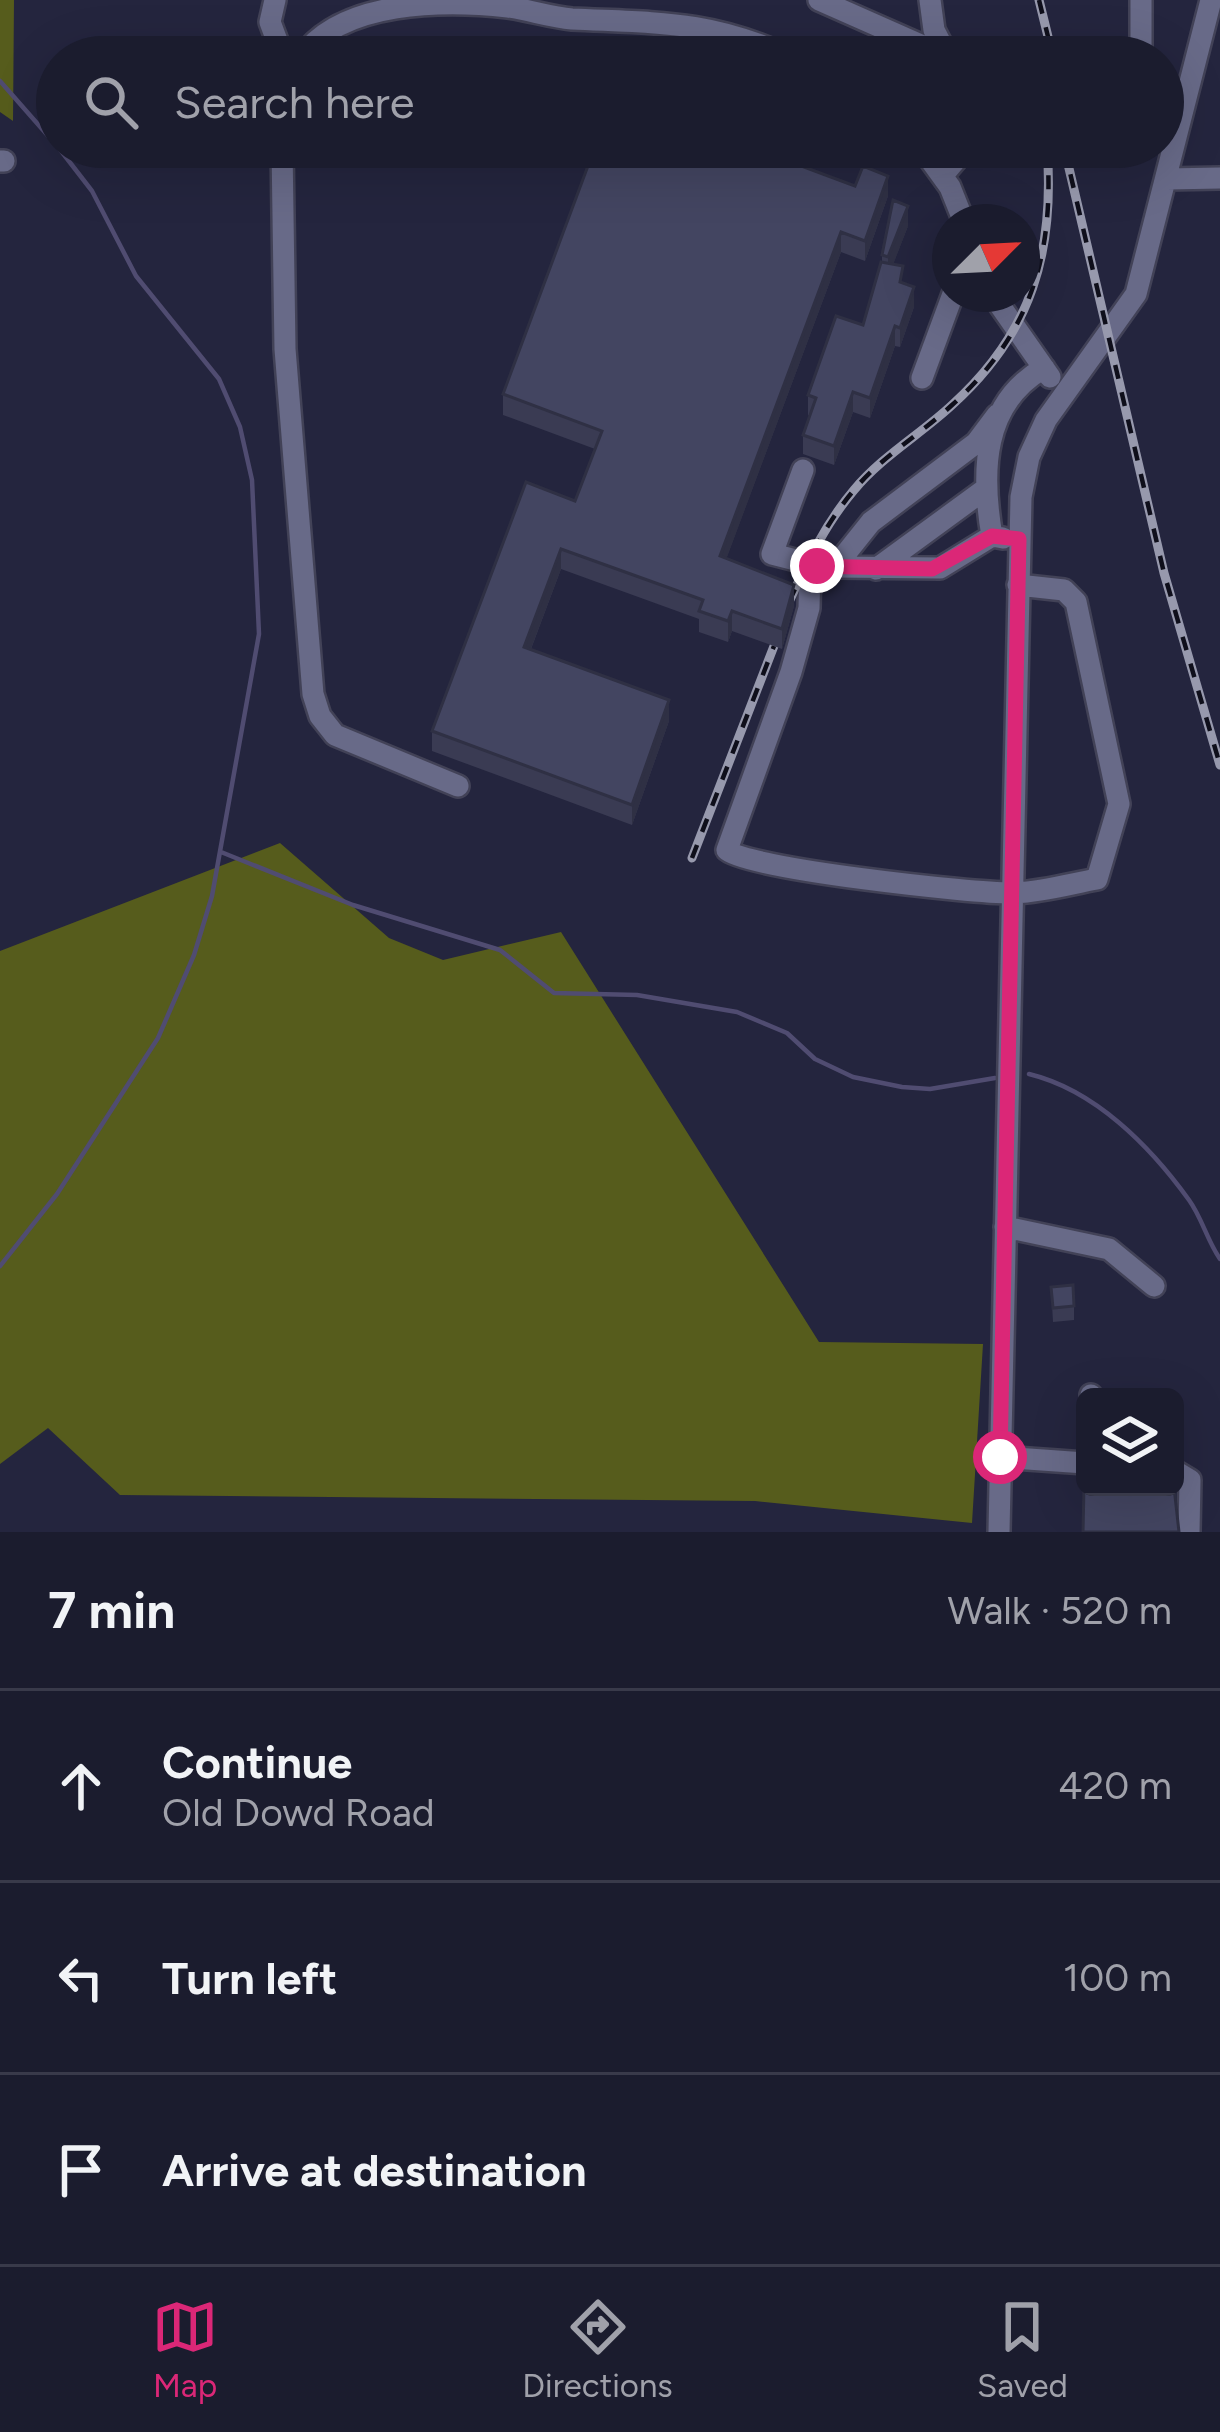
<!DOCTYPE html>
<meta charset="utf-8">
<style>
:root{--surface:#1b1c2e;--page:#28293a;--text:#f1f3f6;--muted:#a0a1aa;--line:#393a4a;--accent:#db2777}
body{margin:0;font-family:Figtree,sans-serif;background:var(--page);color:var(--text)}
.controls{position:absolute;right:36px;bottom:36px;display:grid;overflow:hidden;border-radius:18px;box-shadow:0 12px 48px #0002}
.controls button{width:108px;height:108px;display:grid;place-items:center;padding:0;border:0;border-bottom:3px solid var(--line);background:var(--surface);color:var(--text);font:60px sans-serif}
.compass{position:absolute;left:932px;top:204px;width:108px;height:108px;border-radius:50%;background:var(--surface);box-shadow:0 12px 48px #0002;rotate:66deg}
.stop{position:absolute;width:36px;height:36px;margin:-27px;border:9px solid #db2777;border-radius:50%;background:#fff}
.stop.end{background:#db2777;border-color:#fff;box-shadow:0 3px 12px #0008}
.list{margin:0;padding:0;list-style:none}
h2{display:flex;justify-content:space-between;align-items:center;height:156px;margin:0;padding:0 48px;font-size:51px}
h2 small{font-size:39px;font-weight:400;color:var(--muted)}
.list li{display:grid;grid-template-columns:78px 1fr auto;gap:36px;align-items:center;box-sizing:border-box;height:192px;padding:0 48px;border-top:3px solid var(--line)}
.list b{display:block;font-size:45px;white-space:nowrap}
.list p{margin:0;font-size:39px;white-space:nowrap;color:var(--muted)}
.list em{font-size:39px;font-style:normal;color:var(--muted)}
.icon{flex:none;width:66px;height:66px;fill:none;stroke:currentColor;stroke-width:2;stroke-linecap:round;stroke-linejoin:round}
.map{position:relative;flex:none;width:1220px;height:1532px;overflow:hidden}
.search{position:absolute;background:var(--surface);box-shadow:0 12px 48px #0002;left:36px;right:36px;top:36px;height:132px;display:flex;align-items:center;gap:30px;box-sizing:border-box;padding:0 42px;border-radius:66px;color:var(--muted);font-size:45px}
.sheet{height:732px;background:var(--surface)}
nav{display:flex;justify-content:space-around;align-items:center;box-sizing:border-box;height:168px;border-top:3px solid var(--line);background:var(--surface);font-size:33px;color:var(--muted)}
nav a{display:grid;justify-items:center;gap:6px}
nav .on{color:var(--accent)}
.map>svg:first-child{display:block}
.forest{fill:#565c1c}
.lines{fill:none;stroke-linecap:round;stroke-linejoin:round}
.stream{stroke:#504c71;stroke-width:4.5}
.minor-casing{stroke:#424257;stroke-width:26}
.minor{stroke:#686a88;stroke-width:21}
.rail-casing{stroke:#9799ad;stroke-width:9}
.rail{stroke:#0f0f1b;stroke-width:4.5;stroke-dasharray:14;stroke-linecap:butt}
.wall{fill:#3a3b53}
.shaded-wall{fill:#2f3044}
.building{fill:#434561;stroke:#2f3044;stroke-width:3}
.route{stroke:#db2777;stroke-width:15}
</style>
<div class="map">
<svg width="1220" height="1532" viewBox="0 0 1220 1532">
<rect width="100%" height="100%" fill="#24253e"/>
<!-- forest -->
<path class="forest" d="M0 0H14L13 121 0 112Z
M280 843 389 938 443 960 561 932 819 1342 983 1344 972 1523 755 1501 120 1495 48 1428 0 1464V951Z"/>
<g class="lines">
<!-- stream -->
<path class="stream" d="M0 81 57 146
M221 852 353 905 500 950 554 993 637 995 737 1012 787 1033 815 1059 853 1077 902 1087 930 1089 995 1078
M1029 1074C1095 1090 1150 1146 1189 1200 1202 1218 1207 1240 1220 1259
M0 1266 57 1194 158 1038 194 955 212 896 259 634 252 480 240 427 219 379 136 276 92 191 58 147"/>
<!-- minor casing -->
<g class="minor-casing">
<path id="minor" d="M275 0 270 22 283 57
M819 0 948 57
M930 0 934 30 948 57
M302 57C341 0 445 0 508 7 530 10 550 17 572 19 656 23 710 20 789 57
M1141 57V0
M282 147 285 349 313 694 320 716 335 735 458 786
M921 147 950 187 964 222
M0 161H4
M943 175 967 147
M1167 179 1220 178
M992 294 1050 377
M922 378 953 294
M803 470 772 554 823 567
M992 536 940 568 835 567 871 522 976 443 997 415
M1003 538 992 536C981 472 982 403 1044 368
M810 565 809 608 791 672 727 850C742 868 977 894 1014 893 1042 892 1070 884 1097 879L1119 804 1076 602 1064 590 1018 585
M876 569 984 490
M1005 1227 1109 1249 1154 1286
M1091 1395 1092 1397
M1000 1457 1085 1463
M1175 1471 1190 1480 1189 1532
M999 1532 1021 497 1029 457 1046 420 1136 294 1211 0"/>
</g>
<!-- minor -->
<use href="#minor" class="minor"/>
<!-- rail casing -->
<g class="rail-casing">
<path id="rail" d="M1039 0 1053 57
M1064 147 1164 573 1220 765
M789 602C807 562 826 523 854 490 881 457 921 434 952 405 1032 333 1055 252 1047 147
M692 858 774 646"/>
</g>
<!-- rail -->
<use href="#rail" class="rail"/>
</g>
<!-- wall -->
<path class="wall" d="M618 149 855 186 888 196 865 261 841 252 726 559 794 606 782 649 732 631 728 642 699 632V619L561 569 531 649 669 721 632 825 432 751V731L575 501 595 449 503 415V394Z
M908 226 893 264 914 307 900 347 895 346 870 418 853 412 834 465 803 454V435L810 416 808 415V395L863 325 882 262V255Z
M1051 1287 1074 1306V1320L1053 1322Z"/>
<!-- shaded-wall -->
<path class="shaded-wall" d="M888 176V196L865 261V241Z
M908 206V226L888 278V257Z
M841 232V252L720 576V556Z
M914 287V307L900 347V328Z
M895 326V346L870 418V398Z
M853 392V412L834 465V446Z
M561 549V569L524 667V647Z
M794 585V606L782 649V629Z
M732 611V631L728 642V621Z
M669 700V721L632 825V805Z"/>
<!-- building -->
<path class="building" d="M595 147H612L618 149 619 147H750L855 186 863 166 888 176 865 241 841 232 720 556 794 585 782 629 732 611 728 621 699 611 703 600 561 549 524 647 669 700 632 805 432 731 526 482 575 501 602 431 503 394Z
M893 200 908 206 888 257 882 255Z
M881 262 903 266 900 282 914 287 900 328 895 326 870 398 853 392 834 446 803 435 816 398 808 395 836 316 863 325Z
M1073 1285 1074 1306 1053 1308 1051 1287Z
M1084 1485 1085 1487H1174L1179 1532H1083Z"/>
<g class="lines">
<!-- route -->
<path class="route" d="M817 566 932 569 992 536 1019 539 1000 1457"/>
</g>
</svg>
<div class="controls">
<button><svg class="icon" aria-label="layers" viewBox="0 0 24 24"><path d="M12 4l9 5-9 5-9-5zM3 14l9 5 9-5"/></svg></button>
</div>
<svg class="compass" viewBox="-18 -18 36 36"><path d="M0-13l5 13h-10z" fill="#e53935"/><path d="M0 13l5-13h-10z" fill="#a0a1aa"/></svg>
<div class="stop" style="left:1000px;top:1457px"></div>
<div class="stop end" style="left:817px;top:566px"></div>
<div class="search"><svg class="icon" aria-label="search" viewBox="0 0 24 24"><circle cx="10" cy="10" r="6"/><path d="M15 15l6 6"/></svg>Search here</div>
</div>
<section class="sheet">
<h2>7 min<small>Walk · 520 m</small></h2>
<ul class="list">
<li><svg class="icon" aria-label="ahead" viewBox="0 0 24 24"><path d="M12 20V5M6 11l6-6 6 6"/></svg><div><b>Continue</b><p>Old Dowd Road</p></div><em>420 m</em></li>
<li><svg class="icon" aria-label="left" viewBox="0 0 24 24"><path d="M17 20v-9H6M10 6l-5 5 5 5"/></svg><div><b>Turn left</b></div><em>100 m</em></li>
<li><svg class="icon" aria-label="arrive" viewBox="0 0 24 24"><path d="M6 21V4h12l-3 4 3 4H6"/></svg><div><b>Arrive at destination</b></div></li>
</ul>
</section>
<nav>
<a class="on"><svg class="icon" aria-label="map" viewBox="0 0 24 24"><path d="M3 6l6-2 6 2 6-2v14l-6 2-6-2-6 2zM9 4v14M15 6v14"/></svg>Map</a>
<a><svg class="icon" aria-label="directions" viewBox="0 0 24 24"><path d="M12 3l9 9-9 9-9-9zM9 14v-3h6M13 9l2 2-2 2"/></svg>Directions</a>
<a><svg class="icon" aria-label="saved" viewBox="0 0 24 24"><path d="M7 4h10v16l-5-4-5 4z"/></svg>Saved</a>
</nav>
